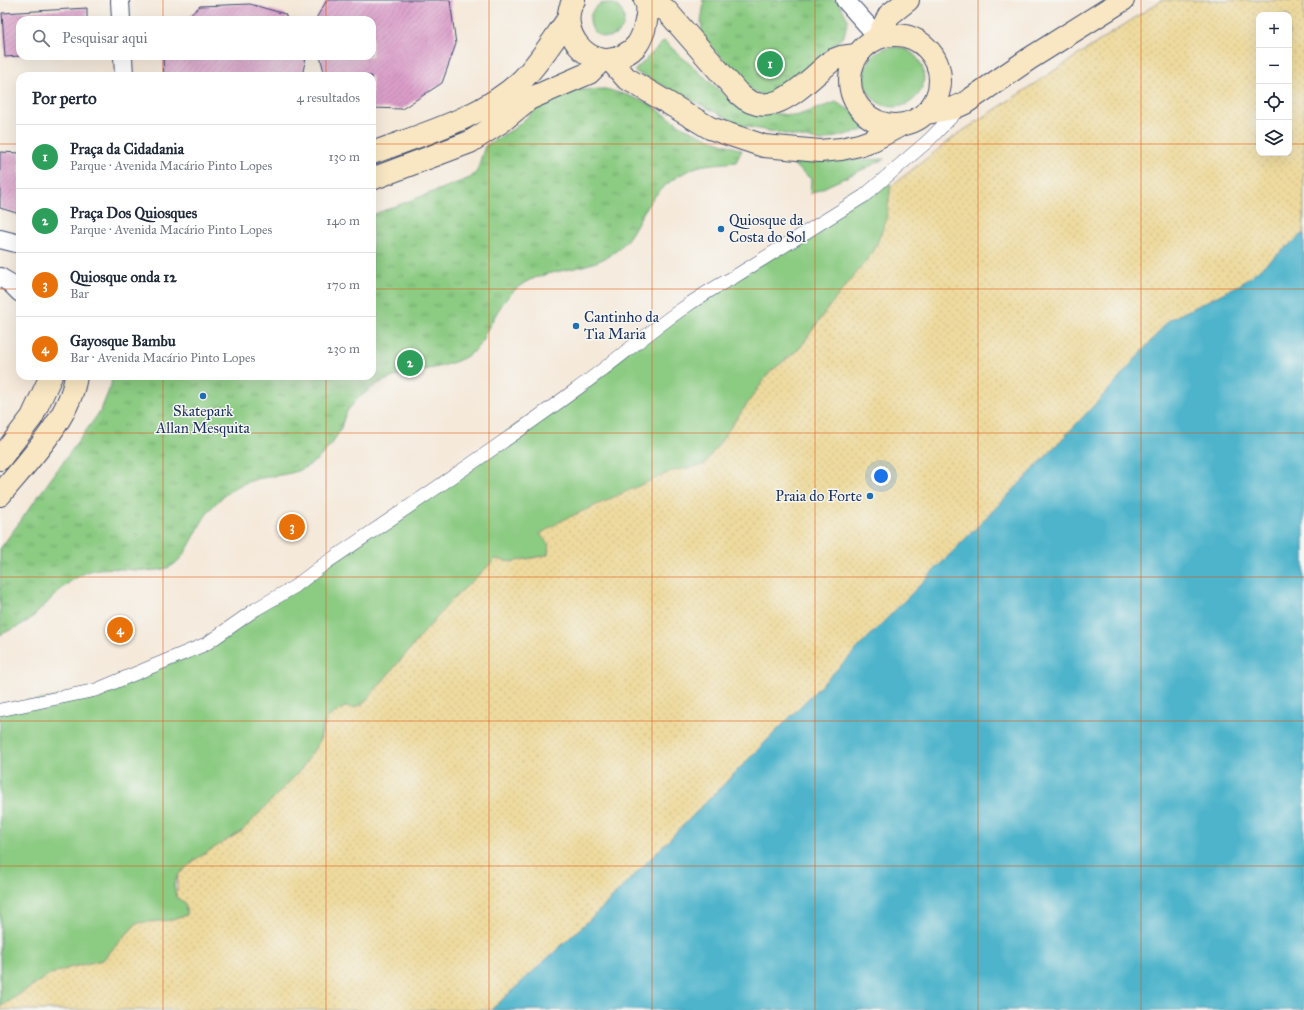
<!DOCTYPE html>
<html lang="pt">
<meta charset="utf-8">
<style>
:root{--surface:#fff;--page:#f2f2f3;--text:#1f2937;--muted:#747a83;--line:#e0e1e3;--accent:#b45309}
body{margin:0;font-family:"IM FELL Great Primer",serif;background:var(--page);color:var(--text)}
.controls{position:absolute;right:12px;top:12px;display:grid;overflow:hidden;border-radius:8px;box-shadow:0 4px 16px #0002}
.controls button{width:36px;height:36px;display:grid;place-items:center;padding:0;border:0;border-bottom:1px solid var(--line);background:var(--surface);color:var(--text);font:20px sans-serif}
.you{position:absolute;left:881px;top:476px;width:14px;height:14px;margin:-10px;border:3px solid #fff;border-radius:50%;background:#1a73e8;box-shadow:0 0 0 6px #1a73e833}
.badge{display:grid;place-items:center;width:26px;height:26px;border-radius:50%;background:var(--accent);color:#fff;font-size:13px;font-weight:700}
.pin{position:absolute;translate:-50% -50%;border:2px solid #fff;box-shadow:0 1px 4px #0006}
.list{margin:0;padding:0;list-style:none}
h2{display:flex;justify-content:space-between;align-items:center;height:52px;margin:0;padding:0 16px;font-size:17px}
h2 small{font-size:13px;font-weight:400;color:var(--muted)}
.list li{display:grid;grid-template-columns:26px 1fr auto;gap:12px;align-items:center;box-sizing:border-box;height:64px;padding:0 16px;border-top:1px solid var(--line)}
.list b{display:block;font-size:15px;white-space:nowrap}
.list p{margin:0;font-size:13px;white-space:nowrap;color:var(--muted)}
.list em{font-size:13px;font-style:normal;color:var(--muted)}
.icon{flex:none;width:22px;height:22px;fill:none;stroke:currentColor;stroke-width:2;stroke-linecap:round;stroke-linejoin:round}
.map{position:relative;flex:none;width:1304px;height:1010px;overflow:hidden}
.search{position:absolute;background:var(--surface);box-shadow:0 4px 16px #0002;left:16px;top:16px;width:360px;height:44px;display:flex;align-items:center;gap:10px;box-sizing:border-box;padding:0 14px;border-radius:12px;color:var(--muted);font-size:15px}
.panel{position:absolute;background:var(--surface);box-shadow:0 4px 16px #0002;left:16px;top:72px;width:360px;height:308px;border-radius:12px}
.map>svg:first-child{display:block}
.grass{fill:#8bcb82;stroke:#537d70}
.sand{fill:url(#sand-dots);stroke:#84847e;fill-rule:evenodd}
.park{fill:url(#park-tufts);stroke:#537d70}
.water{fill:#4db4cb;stroke:#347294}
.building{fill:url(#building-hatch)}
.lines{fill:none;stroke-linecap:round;stroke-linejoin:round}
.pedestrian-casing{stroke:#3c4b71;stroke-width:14}
.minor-casing{stroke:#3c4b71;stroke-width:20}
.secondary-casing{stroke:#3c4b71;stroke-width:24}
.pedestrian{stroke:#fff;stroke-width:13}
.minor{stroke:#fff;stroke-width:18}
.secondary{stroke:#f9e7c3;stroke-width:22}
.grid{fill:none;stroke:#de5710;stroke-width:1;stroke-opacity:0.55}
.poi-dot{fill:#1f6fb2;stroke:#f6f6f2;stroke-width:1.5}
.labels{text-anchor:middle;dominant-baseline:central;stroke-width:3;stroke-linejoin:round;paint-order:stroke}
.poi-label{font-size:15px;fill:#1b2f5e;stroke:#f6f6f2;text-anchor:start}
</style>
<div class="map">
<svg width="1304" height="1010" viewBox="0 0 1304 1010">
<defs>
<pattern id="sand-dots" width="8" height="8" patternUnits="userSpaceOnUse"><rect width="8" height="8" fill="#eeda9e"/><path d="M2 2h.1M6 6h.1" fill="none" stroke="#ccbb8a" stroke-width="1.8" stroke-linecap="round"/></pattern>
<pattern id="park-tufts" width="24" height="20" patternUnits="userSpaceOnUse"><rect width="24" height="20" fill="#8bcb82"/><path d="M3 7l-1-3M5 7V3M7 7l1-3M15 17l-1-3M17 17v-4M19 17l1-3" fill="none" stroke="#71a56e"/></pattern>
<pattern id="building-hatch" width="6" height="6" patternUnits="userSpaceOnUse"><rect width="6" height="6" fill="#db9dc9"/><path d="M-1 1l2-2M0 6l6-6M5 7l2-2" fill="none" stroke="#b180a6"/></pattern>
</defs>
<rect width="100%" height="100%" fill="#f6f6f2"/>
<filter id="ink" filterUnits="userSpaceOnUse"><feTurbulence type="fractalNoise" baseFrequency=".025" numOctaves="2"/><feDisplacementMap in="SourceGraphic" scale="8" xChannelSelector="R" yChannelSelector="G"/><feConvolveMatrix kernelMatrix="1 2 1 2 8 2 1 2 1" color-interpolation-filters="sRGB"/></filter>
<filter id="wash" filterUnits="userSpaceOnUse"><feTurbulence type="fractalNoise" baseFrequency=".012" numOctaves="4" result="noise"/><feDisplacementMap in="SourceGraphic" scale="16" xChannelSelector="R" yChannelSelector="G"/><feGaussianBlur stdDeviation="0.9" result="paint"/><feColorMatrix in="noise" values="0 0 0 0 0 0 0 0 0 0 0 0 0 0 0 0 0 1.4 0 .05"/><feComposite in="paint" operator="in"/></filter>
<g filter="url(#wash)">
<rect width="100%" height="100%" fill="#f5e9da"/>
<!-- grass -->
<path class="grass" d="M590 20a17 17 0 1 1 34 0a17 17 0 1 1-34 0Z
M864 77a30 30 0 1 1 60 0a30 30 0 1 1-60 0Z
M885 159 810 194 811 179 789 161Z
M886 178 891 186 886 221 874 251 828 308 800 348 769 373 704 465 692 468 549 545 548 555 511 562 496 559 451 601 364 703 354 708 345 707 323 725 319 742 300 771 242 831 196 859 178 875 174 885 176 897 185 903 187 915 173 920 137 923 103 960 69 968 49 975 0 1007V707L96 690 185 657 712 288Z"/>
<!-- sand -->
<path class="sand" d="M1162 0H1304V319L598 1010H0V1007L49 975 69 968 103 960 137 923 173 920 187 915 185 903 176 897 178 875 196 859 242 831 300 771 319 742 327 718 345 707 354 708 364 703 451 601 496 559 511 562 548 555 549 545 540 534 561 521 672 471 704 465 769 373 800 348 828 308 874 251 886 221 891 186 958 134ZM1259 15H1289V153H1259Z"/>
<!-- park -->
<path class="park" d="M702 0H836L841 6 848 20 844 36 781 91 763 96 751 90 703 37 701 22 704 3Z
M664 41 740 109 796 116 836 102 858 115 868 129 821 141 743 126 634 71Z
M605 89 627 95 648 103 683 127 713 140 742 150 736 162C723 164 706 163 694 168 672 177 654 193 643 213 635 227 629 241 616 251 589 272 553 267 524 283 506 294 497 312 487 330 484 336 481 345 475 350 449 374 402 366 371 388 363 394 354 402 348 410 344 416 343 422 341 428 335 441 321 459 308 466 289 478 265 474 245 483 234 487 223 496 215 504 197 522 191 553 173 565 154 578 116 563 90 571 64 580 50 603 29 620 21 626 9 630 0 635V549L101 410 111 385 112 376H372V215L470 178 477 171 485 146 515 128 536 109 556 98 579 90Z"/>
<!-- water -->
<path class="water" d="M1304 233V1010H491L600 910 1032 471 1114 384 1169 320 1241 284Z"/>
<g id="blocks">
<!-- building -->
<path class="building" d="M327 0H450L456 44 442 83 402 109 372 108V76H325L320 56H372V20H315Z
M250 4 285 14 288 20H185L200 6Z
M87 8V20H20V56L5 57 2 13Z
M163 56H306V57L302 76H164Z
M0 152 20 153V214L0 208Z"/>
</g>
</g>
<g filter="url(#ink)">
<use href="#blocks" fill-opacity="0" stroke="#3c4b71" stroke-width="1"/>
<g class="lines">
<!-- pedestrian casing -->
<g class="pedestrian-casing">
<path id="pedestrian" d="M0 710 96 690 206 644 256 609 294 587 323 565C407 508 492 451 574 391 627 353 676 307 734 277L864 196 929 140 960 108"/>
</g>
<!-- minor casing -->
<g class="minor-casing">
<path id="minor" d="M120 0 121 20
M845 0 878 37
M123 56 124 76
M0 239 20 244
M0 277 10 283 20 293"/>
</g>
<!-- secondary casing -->
<g class="secondary-casing">
<path id="secondary" d="M574 0C555 29 589 75 624 55 636 49 640 42 644 30 646 21 650 8 645 0
M648 4 666 10 739 94C772 125 807 80 833 60L841 57 856 55
M850 80a45 45 0 1 1 90 0a45 45 0 1 1-90 0Z
M878 37 889 15 908 0
M612 62 626 78 710 128 764 146 820 151 841 149 859 145 873 140 901 125
M927 113 954 108 965 103 1029 59 1123 0
M372 153C423 134 482 118 522 80 540 62 554 39 568 19
M372 179 470 142 501 122 529 99 589 73 601 61
M0 459 32 417 51 376
M0 495C27 462 70 419 76 376"/>
</g>
<!-- pedestrian -->
<use href="#pedestrian" class="pedestrian"/>
<!-- minor -->
<use href="#minor" class="minor"/>
<!-- secondary -->
<use href="#secondary" class="secondary"/>
</g>
</g>
<!-- grid -->
<path class="grid" d="M163 0V20M326 0V20M489 0V1010M652 0V1010M815 0V1010M978 0V1010M1141 0V1010M163 56V76M326 56V76M0 144H20M372 144H1259M1289 144H1304M0 289H20M372 289H1304M163 376V1010M326 376V1010M0 433H1304M0 577H1304M0 721H1304M0 866H1304"/>
<!-- markers -->
<g class="poi-dot">
<circle cx="721" cy="229" r="4"/>
<circle cx="576" cy="326" r="4"/>
<circle cx="203" cy="396" r="4"/>
<circle cx="870" cy="496" r="4"/>
</g>
<g class="labels">
<!-- poi labels -->
<g class="poi-label">
<text x="729" y="220">Quiosque da<tspan x="729" dy="17">Costa do Sol</tspan></text>
<text x="584" y="317">Cantinho da<tspan x="584" dy="17">Tia Maria</tspan></text>
<text x="203" y="411" text-anchor="middle">Skatepark<tspan x="203" dy="17">Allan Mesquita</tspan></text>
<text x="862" y="496" text-anchor="end">Praia do Forte</text>
</g>
</g>
</svg>
<div class="controls">
<button>+</button>
<button>−</button>
<button><svg class="icon" aria-label="locate" viewBox="0 0 24 24"><circle cx="12" cy="12" r="6"/><path d="M12 2v4M12 18v4M2 12h4M18 12h4"/></svg></button>
<button><svg class="icon" aria-label="layers" viewBox="0 0 24 24"><path d="M12 4l9 5-9 5-9-5zM3 14l9 5 9-5"/></svg></button>
</div>
<div class="you"></div>
<div class="pin badge" style="left:770px;top:64px;background:#2e9e5b">1</div>
<div class="pin badge" style="left:410px;top:363px;background:#2e9e5b">2</div>
<div class="pin badge" style="left:292px;top:527px;background:#e8710a">3</div>
<div class="pin badge" style="left:120px;top:630px;background:#e8710a">4</div>
<div class="search"><svg class="icon" aria-label="search" viewBox="0 0 24 24"><circle cx="10" cy="10" r="6"/><path d="M15 15l6 6"/></svg>Pesquisar aqui</div>
<section class="panel">
<h2>Por perto<small>4 resultados</small></h2>
<ul class="list">
<li><span class="badge" style="background:#2e9e5b">1</span><div><b>Praça da Cidadania</b><p>Parque · Avenida Macário Pinto Lopes</p></div><em>130 m</em></li>
<li><span class="badge" style="background:#2e9e5b">2</span><div><b>Praça Dos Quiosques</b><p>Parque · Avenida Macário Pinto Lopes</p></div><em>140 m</em></li>
<li><span class="badge" style="background:#e8710a">3</span><div><b>Quiosque onda 12</b><p>Bar</p></div><em>170 m</em></li>
<li><span class="badge" style="background:#e8710a">4</span><div><b>Gayosque Bambu</b><p>Bar · Avenida Macário Pinto Lopes</p></div><em>230 m</em></li>
</ul>
</section>
</div>
